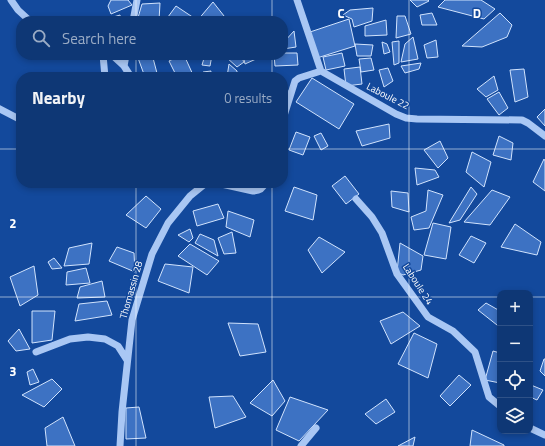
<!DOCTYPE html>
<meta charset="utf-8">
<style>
:root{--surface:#0e3775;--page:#173f7a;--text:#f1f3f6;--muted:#9bacc5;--line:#2e5187}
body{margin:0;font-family:"Titillium Web",sans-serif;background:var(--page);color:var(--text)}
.controls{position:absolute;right:12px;bottom:12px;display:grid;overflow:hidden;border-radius:8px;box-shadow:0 2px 6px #0003}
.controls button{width:36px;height:36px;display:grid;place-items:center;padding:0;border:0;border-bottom:1px solid var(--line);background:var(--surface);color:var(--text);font:20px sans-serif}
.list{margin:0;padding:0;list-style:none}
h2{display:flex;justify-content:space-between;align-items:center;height:52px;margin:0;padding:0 16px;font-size:17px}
h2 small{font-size:13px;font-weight:400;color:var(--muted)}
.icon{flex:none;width:22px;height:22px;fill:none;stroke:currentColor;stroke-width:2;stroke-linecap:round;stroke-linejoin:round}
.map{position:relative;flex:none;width:545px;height:446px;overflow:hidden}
.search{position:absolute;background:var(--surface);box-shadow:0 2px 6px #0003;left:16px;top:16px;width:272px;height:44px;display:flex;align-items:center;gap:10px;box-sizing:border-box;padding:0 14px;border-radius:16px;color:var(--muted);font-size:15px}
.panel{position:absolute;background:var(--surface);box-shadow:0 2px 6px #0003;left:16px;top:72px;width:272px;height:116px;border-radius:16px}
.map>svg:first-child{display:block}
.building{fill:#3d72c3;stroke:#d1e3fd}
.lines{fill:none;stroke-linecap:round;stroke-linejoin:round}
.minor{stroke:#a9c7f4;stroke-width:7}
.grid{fill:none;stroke:#fff;stroke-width:1;stroke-opacity:0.55}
.labels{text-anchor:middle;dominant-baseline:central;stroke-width:3;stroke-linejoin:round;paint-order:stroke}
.street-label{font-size:10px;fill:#fff;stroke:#13499c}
.grid-label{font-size:13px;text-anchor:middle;font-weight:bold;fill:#fff;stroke:#13499c;stroke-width:3;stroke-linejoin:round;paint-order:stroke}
</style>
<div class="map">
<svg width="545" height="446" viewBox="0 0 545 446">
<rect width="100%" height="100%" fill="#13499c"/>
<!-- building -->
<path class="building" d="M111 0H128L132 5 111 14 108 6Z
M410 0H428L429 1 417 7Z
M445 0H481L495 9 484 19 438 7Z
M213 2 228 21H197Z
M160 3 159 21H137L142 4Z
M176 6 194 18 192 21H165Z
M373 8 372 21 354 27 352 19 343 15 350 10Z
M432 13 437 25H422L420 15Z
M500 13 512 25 507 37 482 47 462 46Z
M120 15 121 21H110V18Z
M397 16H405L411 34 396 38Z
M349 19 355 46 317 58 310 32Z
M386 20 387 35 365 36V26Z
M294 31 296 47 283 49V43Z
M413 37 418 59 401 62 405 44Z
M436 40 438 57 427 58 424 45Z
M399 41V63L394 65 392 42Z
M382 42 387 44 390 52 384 54Z
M355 44 373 45 371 56H357Z
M283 53H297L298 65 275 66 274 55H283Z
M342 53 345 66 326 70 323 57Z
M181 55H184L194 77H177L169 61Z
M190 55H199L194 59Z
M205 55H212L210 66 202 65Z
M229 55H240L244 62 237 67 226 57Z
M243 55H254L256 59 245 64Z
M138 58H153L158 77H145Z
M371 58 374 70 361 72 359 59Z
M421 63 419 69 405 73 401 66Z
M229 64 237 71V77H227Z
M360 67 362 84 346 86 344 69Z
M388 68 393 81 384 87 379 70Z
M524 69 528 97 515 102 510 70Z
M211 71 210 77H203V72Z
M494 76 498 90 486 97 477 89Z
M312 78 354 104 339 129 296 102Z
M283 85 288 90 285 108 283 107Z
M499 92 508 108 499 115 487 99Z
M545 109V126L537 117Z
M389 124 390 138 362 146 356 131Z
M296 132 310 137 303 155 289 150Z
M321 133 328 146 321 150 314 136Z
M499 136 513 143 511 160 493 155Z
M440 141 448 158 438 168 424 150Z
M472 152 491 162 484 187 466 172Z
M544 159 545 161V191L533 182Z
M415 168 435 170 439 177 417 185Z
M345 176 359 194 346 204 332 186Z
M294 187 317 195 313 220 285 211Z
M471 187 477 194 460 220 449 223Z
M428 190 443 195 429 228 414 230 411 217 426 211Z
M492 190 510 197 490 225 464 222Z
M391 191 408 193 409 212 392 207Z
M146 196 161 209 146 228 126 215Z
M218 204 224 218 197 226 193 211Z
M228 211 254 220 250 237 226 227Z
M433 223 451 227 446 259 424 255Z
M515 224 541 242 537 255 501 247Z
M190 229 193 238 189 242 178 235Z
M232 232 236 253 224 254 218 238Z
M200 234 214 240 218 256 195 243Z
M471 236 486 243 474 263 459 255Z
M319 237 345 252 322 273 308 250Z
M92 243 89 264 64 266 69 248Z
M400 243 423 256 421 270 403 275 397 272Z
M190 244 219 261 207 275 178 256Z
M117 247 134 253 135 272 109 261Z
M54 258 62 268 52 269 48 262Z
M165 264 193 267 189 293 158 281Z
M34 266 38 295 20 306 10 277Z
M86 268 90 283 66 285 67 272Z
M102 281 105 297 77 298 80 287Z
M107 301 112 315 75 321 79 304Z
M486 303 500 311V322L497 325 478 310Z
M32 311H55L52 340 32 343Z
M403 312 420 326 391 344 380 321Z
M228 323 258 324 266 352 240 356Z
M19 329 30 349 16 351 8 341Z
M414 333 437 344 428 378 398 364Z
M493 351 500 353V383L485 380Z
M544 359H545V376L540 371Z
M33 369 39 382 30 385 27 372Z
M459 375 471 385 450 406 440 396Z
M52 379 62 389 44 407 22 395Z
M273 380 285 401 272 416 250 403Z
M531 385 543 390 537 400 530 397Z
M233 396 246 417 215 428 209 397Z
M290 397 328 410 299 441 276 430Z
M386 399 395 412 376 424 365 414Z
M139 407 146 438 126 439V408Z
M63 417 75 446H47L45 428Z
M472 430 504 445V446H470Z
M415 437 413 446H398Z"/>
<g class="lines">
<!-- minor -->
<path class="minor" d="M11 0 18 10 30 21
M297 0 321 71 396 114 406 118 417 119 522 120 528 123 545 136
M133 21 137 0
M103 55 105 77
M112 55 124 66 131 77
M124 66 126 55
M0 109 21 120
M283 119 295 81 299 78 321 71
M217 183 253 191C259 191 263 189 265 183
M356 199 372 217 382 233 397 274 428 317 453 331 475 352 489 397 500 406
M36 352 70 339 88 337 105 339 118 346 127 360
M530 428 545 435
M120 446 122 412 132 320 152 254 168 223 190 196 206 183
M301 446 316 428"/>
</g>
<!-- grid -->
<path class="grid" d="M136 0V21M272 0V21M409 0V446M136 55V77M272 55V77M0 149H21M283 149H545M136 183V446M272 183V446M0 297H500M530 297H545"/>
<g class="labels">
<!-- street labels -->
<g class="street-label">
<text transform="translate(388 96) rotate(27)">Laboule 22</text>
<text transform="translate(418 284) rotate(57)">Laboule 24</text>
<text transform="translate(131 290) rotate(-74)">Thomassin 28</text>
</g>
</g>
<g class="grid-label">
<text x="341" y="18">C</text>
<text x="477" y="18">D</text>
<text x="13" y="228">2</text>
<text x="13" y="376">3</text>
</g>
</svg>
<div class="controls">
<button>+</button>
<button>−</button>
<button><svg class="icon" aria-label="locate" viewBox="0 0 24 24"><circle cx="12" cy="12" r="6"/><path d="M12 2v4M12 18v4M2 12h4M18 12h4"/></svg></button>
<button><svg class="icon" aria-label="layers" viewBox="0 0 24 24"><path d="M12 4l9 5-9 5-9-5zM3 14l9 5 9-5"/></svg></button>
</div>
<div class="search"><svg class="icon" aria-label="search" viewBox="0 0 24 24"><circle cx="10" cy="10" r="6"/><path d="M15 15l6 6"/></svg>Search here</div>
<section class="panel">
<h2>Nearby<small>0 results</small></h2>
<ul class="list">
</ul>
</section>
</div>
